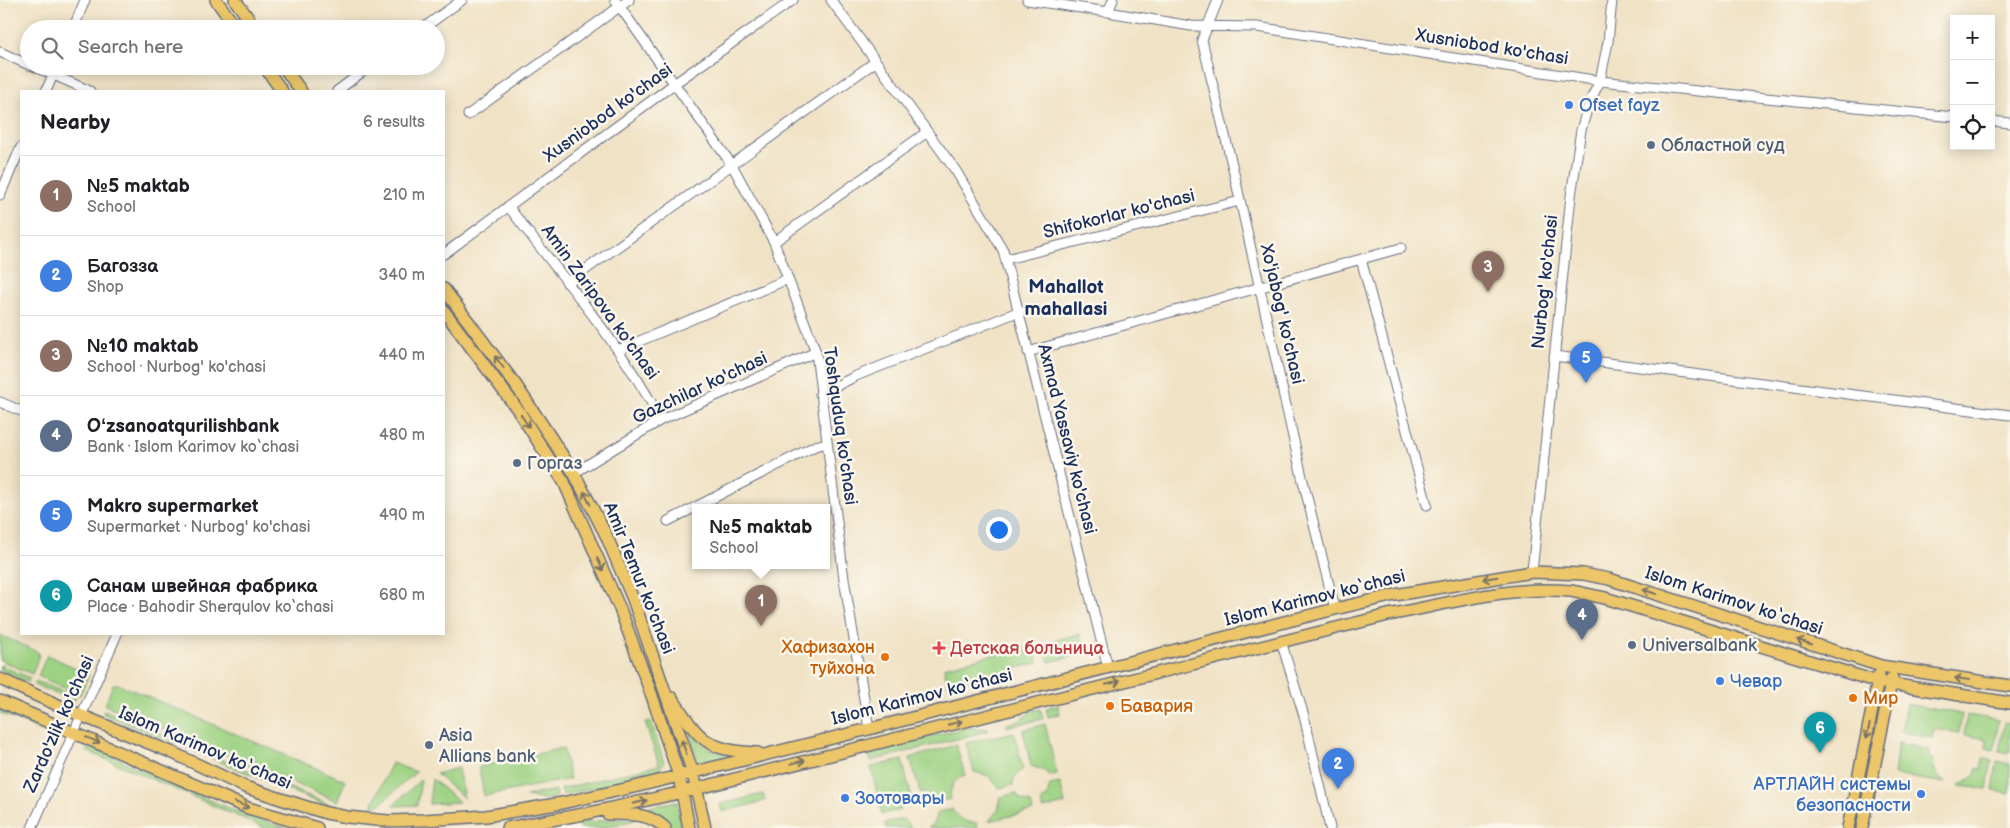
<!DOCTYPE html>
<meta charset="utf-8">
<style>
:root{--surface:#fff;--page:#f6f6f6;--text:#202124;--muted:#757577;--line:#e0e0e0;--accent:#b5179e}
body{margin:0;font-family:"Balsamiq Sans",sans-serif;background:var(--page);color:var(--text)}
.controls{position:absolute;right:15px;top:15px;display:grid;overflow:hidden;border-radius:0px;box-shadow:0 2px 12px #0003}
.controls button{width:45px;height:45px;display:grid;place-items:center;padding:0;border:0;border-bottom:1px solid var(--line);background:var(--surface);color:var(--text);font:25px sans-serif}
.you{position:absolute;left:998px;top:529px;width:18px;height:18px;margin:-12px;border:4px solid #fff;border-radius:50%;background:#1a73e8;box-shadow:0 0 0 8px #1a73e833}
.badge{display:grid;place-items:center;width:32px;height:32px;border-radius:50%;background:var(--accent);color:#fff;font-size:16px;font-weight:700}
.pin{position:absolute;translate:-50% -41px;filter:drop-shadow(0 1px 2px #0008)}
.pin::after{content:'';position:absolute;top:26px;width:18px;height:15px;background:inherit;clip-path:polygon(0 0,100% 0,50% 100%)}
.popup{position:absolute;left:692px;top:504px;width:138px;height:65px;box-sizing:border-box;display:grid;place-content:center;border-radius:0px;background:var(--surface);filter:drop-shadow(0 1px 4px #0005);font-size:16px;white-space:nowrap;color:var(--muted)}
.popup b{font-size:19px;color:var(--text)}
.popup::after{content:'';position:absolute;left:50%;top:100%;margin-left:-10px;border:10px solid transparent;border-top-color:var(--surface)}
.list{margin:0;padding:0;list-style:none}
h2{display:flex;justify-content:space-between;align-items:center;height:65px;margin:0;padding:0 20px;font-size:21px}
h2 small{font-size:16px;font-weight:400;color:var(--muted)}
.list li{display:grid;grid-template-columns:32px 1fr auto;gap:15px;align-items:center;box-sizing:border-box;height:80px;padding:0 20px;border-top:1px solid var(--line)}
.list b{display:block;font-size:19px;white-space:nowrap}
.list p{margin:0;font-size:16px;white-space:nowrap;color:var(--muted)}
.list em{font-size:16px;font-style:normal;color:var(--muted)}
.icon{flex:none;width:28px;height:28px;fill:none;stroke:currentColor;stroke-width:2;stroke-linecap:round;stroke-linejoin:round}
.map{position:relative;flex:none;width:2010px;height:828px;overflow:hidden}
.search{position:absolute;background:var(--surface);box-shadow:0 2px 12px #0003;left:20px;top:20px;width:425px;height:55px;display:flex;align-items:center;gap:12px;box-sizing:border-box;padding:0 18px;border-radius:28px;color:var(--muted);font-size:19px}
.panel{position:absolute;background:var(--surface);box-shadow:0 2px 12px #0003;left:20px;top:90px;width:425px;height:545px;border-radius:0px}
.map>svg:first-child{display:block}
.green{fill:#9ed283;stroke:#5c8070}
.lines{fill:none;stroke-linecap:round;stroke-linejoin:round}
.minor-casing{stroke:#666e82;stroke-width:11}
.major-casing{stroke:#666e82;stroke-width:14}
.minor{stroke:#fff;stroke-width:9}
.major{stroke:#ecc669;stroke-width:11}
.oneway{stroke:#797363}
.shop-dot{fill:#3f7fe0;stroke:#fbf7ec;stroke-width:2}
.service-dot{fill:#5c6f8a;stroke:#fbf7ec;stroke-width:2}
.health-dot{fill:#e0444e;stroke:#fbf7ec;stroke-width:2}
.food-dot{fill:#e8710a;stroke:#fbf7ec;stroke-width:2}
.labels{text-anchor:middle;dominant-baseline:central;stroke-width:5;stroke-linejoin:round;paint-order:stroke}
.street-label{font-size:18px;fill:#1b2f5e;stroke:#fbf7ec}
.shop-label{font-size:18px;fill:#366cbe;stroke:#fbf7ec;text-anchor:start}
.service-label{font-size:18px;fill:#4e5e75;stroke:#fbf7ec;text-anchor:start}
.food-label{font-size:18px;fill:#c56008;stroke:#fbf7ec;text-anchor:start}
.health-label{font-size:18px;fill:#be3a42;stroke:#fbf7ec;text-anchor:start}
.neighbourhood-label{font-size:19px;font-weight:bold;fill:#1b2f5e;stroke:#fbf7ec}
</style>
<div class="map">
<svg width="2010" height="828" viewBox="0 0 2010 828">
<rect width="100%" height="100%" fill="#fbf7ec"/>
<filter id="ink" filterUnits="userSpaceOnUse"><feTurbulence type="fractalNoise" baseFrequency=".02" numOctaves="2"/><feDisplacementMap in="SourceGraphic" scale="10" xChannelSelector="R" yChannelSelector="G"/><feConvolveMatrix kernelMatrix="1 2 1 2 8 2 1 2 1" color-interpolation-filters="sRGB"/></filter>
<filter id="wash" filterUnits="userSpaceOnUse"><feTurbulence type="fractalNoise" baseFrequency=".0096" numOctaves="4" result="noise"/><feDisplacementMap in="SourceGraphic" scale="20" xChannelSelector="R" yChannelSelector="G"/><feGaussianBlur stdDeviation="1.12" result="paint"/><feColorMatrix in="noise" values="0 0 0 0 0 0 0 0 0 0 0 0 0 0 0 0 0 1.4 0 .05"/><feComposite in="paint" operator="in"/></filter>
<g filter="url(#wash)">
<rect width="100%" height="100%" fill="#f0e2c5"/>
<!-- green -->
<path class="green" d="M1080 634 1084 654 1049 662 1046 649 1056 646 1055 640Z
M0 635 38 652 39 656 32 674 0 660Z
M1024 647 1026 653 1035 651 1038 663 948 685 944 667Z
M47 655 89 674 80 695 38 676Z
M0 665 30 678 28 682 0 670Z
M36 681 76 697 74 701 34 685Z
M113 684H118L344 780 345 782 337 801 105 705Z
M1906 704 1962 714 1959 733 1934 729 1932 738 1901 732Z
M1058 705 1060 714 1048 717 1046 708Z
M0 709 56 733 58 738 0 713Z
M1040 709 1043 719 1007 727V724L1019 721 1031 711Z
M104 710 333 806 345 807V811L332 808 103 714Z
M1967 715 1999 720 1994 750 1986 748 1987 739 1964 735Z
M645 722H651L664 762 657 773 563 795 561 789 659 765Z
M2005 722 2010 723V753L1999 751Z
M1045 724 1057 774 1049 776 1045 771 1031 766 1023 730Z
M968 727 988 729V731L871 761 868 752Z
M688 729 708 749 733 755 699 763Z
M1014 732 1023 769 1014 778 1013 785 999 788 989 776 974 772 966 743Z
M1898 743 1930 750V759L1934 760C1932 770 1937 776 1945 783L1894 775Z
M956 745 965 775C954 779 950 787 950 799L936 802 927 793 920 792 910 758Z
M90 746C154 775 218 808 286 828H265L87 751Z
M563 748 570 779 484 796 479 767Z
M1983 759 1992 760 1987 789 1959 786 1975 775 1977 768 1981 769Z
M902 760 911 795 902 803 900 810 882 814 871 767Z
M1997 761 2010 764V794L1993 791Z
M392 763 416 772 378 806 372 805Z
M458 768 464 798 436 774Z
M421 779 417 805 393 806Z
M432 779 459 802 429 804Z
M1060 783 1065 804 1043 809 1041 801 1047 797 1050 785Z
M556 790 557 796 544 800 526 796Z
M1016 793 1021 800 1031 803 1033 811 989 821 998 810 1001 797Z
M763 794 765 801 722 812 720 804Z
M677 801 681 828H672L664 820 634 810Z
M952 809C958 818 965 823 977 823L978 828H928L935 822 938 812Z
M625 818 635 820 602 828H580L579 823Z
M903 819 912 828H886L885 823Z"/>
</g>
<g filter="url(#ink)">
<g class="lines">
<!-- minor casing -->
<g class="minor-casing">
<path id="minor" d="M615 0 732 165 774 242 816 352 844 579 869 729
M831 0 956 171 1003 250 1108 668
M1027 0 1108 12 1191 26 1257 27 1600 81 1954 117
M1218 0 1202 40 1234 173 1302 477 1335 609
M1108 12 1113 0
M73 29 85 0
M422 29 462 0
M0 52 29 65
M33 66 90 91
M46 91 57 66
M337 91 370 66
M468 115 629 0
M1991 121 2010 123
M0 195 21 147
M508 206C561 276 620 343 661 420
M774 242 927 132
M444 254 674 84 793 0
M1006 259 1240 201
M1361 259 1427 505
M567 283 875 62
M618 350 788 279
M1028 352 1401 248
M1554 356 2010 415
M820 394 856 376 1020 311
M0 402 21 411
M574 473 661 420 816 352
M668 521 815 446 827 443
M1532 572 1571 196 1581 130 1589 103 1600 81 1608 42 1612 0
M1281 641 1304 716 1330 828
M32 828 117 634"/>
</g>
<!-- major casing -->
<g class="major-casing">
<path id="major" d="M216 0 237 29
M235 0 256 29
M264 66 282 91
M283 66 301 91
M444 289 515 384 547 432 574 473 606 535 633 599 693 773 705 828
M444 311 518 410 564 482 620 609 652 696 679 776 689 828
M0 679 80 715 171 752 245 787 281 799 326 813 347 817 388 821 424 820 486 816 562 803 634 787 869 729 1335 609 1395 595 1532 572 1583 574 1609 579 1881 666 2010 686
M672 698C700 740 705 750 758 753
M0 701 248 808 317 828
M608 814C629 814 650 813 665 828
M507 828 589 813 683 792 1388 615C1447 604 1511 585 1571 591 1583 593 1594 596 1605 598L1878 682 2010 703
M1848 828 1879 675
M1862 828 1892 678"/>
</g>
<!-- minor -->
<use href="#minor" class="minor"/>
<!-- major -->
<use href="#major" class="major"/>
</g>
<!-- one-way arrows -->
<defs><path id="oneway-shaft" d="M-6 0H5M1.5-3L5.5 0L1.5 3" fill="none" stroke-width="1.6" stroke-linecap="round" stroke-linejoin="round" transform="scale(1.25)"/></defs>
<g class="oneway">
<use href="#oneway-shaft" transform="translate(499 362) rotate(-127)"/>
<use href="#oneway-shaft" transform="translate(525 421) rotate(57)"/>
<use href="#oneway-shaft" transform="translate(587 498) rotate(-117)"/>
<use href="#oneway-shaft" transform="translate(600 564) rotate(66)"/>
<use href="#oneway-shaft" transform="translate(1490 578) rotate(170)"/>
<use href="#oneway-shaft" transform="translate(1650 592) rotate(-162)"/>
<use href="#oneway-shaft" transform="translate(1804 642) rotate(-162)"/>
<use href="#oneway-shaft" transform="translate(1962 679) rotate(-172)"/>
<use href="#oneway-shaft" transform="translate(1113 683) rotate(-14)"/>
<use href="#oneway-shaft" transform="translate(955 723) rotate(-14)"/>
<use href="#oneway-shaft" transform="translate(1868 731) rotate(102)"/>
<use href="#oneway-shaft" transform="translate(93 740) rotate(23)"/>
<use href="#oneway-shaft" transform="translate(684 747) rotate(-109)"/>
<use href="#oneway-shaft" transform="translate(798 762) rotate(-14)"/>
<use href="#oneway-shaft" transform="translate(640 802) rotate(-13)"/>
<use href="#oneway-shaft" transform="translate(242 805) rotate(23)"/>
</g>
</g>
<!-- markers -->
<g class="shop-dot">
<circle cx="1569" cy="105" r="5"/>
<circle cx="1720" cy="681" r="5"/>
<circle cx="1921" cy="794" r="5"/>
<circle cx="845" cy="798" r="5"/>
</g>
<g class="service-dot">
<circle cx="1651" cy="145" r="5"/>
<circle cx="517" cy="463" r="5"/>
<circle cx="1632" cy="645" r="5"/>
<circle cx="429" cy="745" r="5"/>
</g>
<path class="health-dot" d="M936.5 640.5h5v5h5v5h-5v5h-5v-5h-5v-5h5z"/>
<g class="food-dot">
<circle cx="885" cy="657" r="5"/>
<circle cx="1853" cy="698" r="5"/>
<circle cx="1110" cy="706" r="5"/>
</g>
<g class="labels">
<!-- street labels -->
<g class="street-label">
<text transform="translate(1492 47) rotate(9)">Xusniobod ko'chasi</text>
<text transform="translate(608 113) rotate(-36)">Xusniobod ko'chasi</text>
<text transform="translate(1119 214) rotate(-14)">Shifokorlar ko'chasi</text>
<text transform="translate(1545 282) rotate(-84)">Nurbog' ko'chasi</text>
<text transform="translate(600 302) rotate(54)">Amin Zaripova ko'chasi</text>
<text transform="translate(1282 314) rotate(77)">Xo'jabog' ko'chasi</text>
<text transform="translate(700 388) rotate(-25)">Gazchilar ko'chasi</text>
<text transform="translate(840 426) rotate(82)">Toshquduq ko'chasi</text>
<text transform="translate(1067 439) rotate(76)">Axmad Yassaviy ko'chasi</text>
<text transform="translate(639 578) rotate(68)">Amir Temur ko'chasi</text>
<text transform="translate(1315 598) rotate(-14)">Islom Karimov ko‘chasi</text>
<text transform="translate(1734 601) rotate(18)">Islom Karimov ko‘chasi</text>
<text transform="translate(922 697) rotate(-14)">Islom Karimov ko‘chasi</text>
<text transform="translate(59 724) rotate(-66)">Zardo'zlik ko'chasi</text>
<text transform="translate(205 748) rotate(23)">Islom Karimov ko‘chasi</text>
</g>
<!-- shop labels -->
<g class="shop-label">
<text x="1579" y="105">Ofset fayz</text>
<text x="1730" y="681">Чевар</text>
<text x="1911" y="784" text-anchor="end">АРТЛАЙН системы<tspan x="1911" dy="21">безопасности</tspan></text>
<text x="855" y="798">Зоотовары</text>
</g>
<!-- service labels -->
<g class="service-label">
<text x="1661" y="145">Областной суд</text>
<text x="527" y="463">Горгаз</text>
<text x="1642" y="645">Universalbank</text>
<text x="439" y="735">Asia<tspan x="439" dy="21">Allians bank</tspan></text>
</g>
<!-- food labels -->
<g class="food-label">
<text x="875" y="647" text-anchor="end">Хафизахон<tspan x="875" dy="21">туйхона</tspan></text>
<text x="1863" y="698">Мир</text>
<text x="1120" y="706">Бавария</text>
</g>
<!-- health labels -->
<g class="health-label">
<text x="950" y="648">Детская больница</text>
</g>
<!-- neighbourhood labels -->
<g class="neighbourhood-label">
<text x="1066" y="287">Mahallot<tspan x="1066" dy="22">mahallasi</tspan></text>
</g>
</g>
</svg>
<div class="controls">
<button>+</button>
<button>−</button>
<button><svg class="icon" aria-label="locate" viewBox="0 0 24 24"><circle cx="12" cy="12" r="6"/><path d="M12 2v4M12 18v4M2 12h4M18 12h4"/></svg></button>
</div>
<div class="you"></div>
<div class="pin badge" style="left:761px;top:626px;background:#8d6e63">1</div>
<div class="popup"><b>№5 maktab</b>School</div>
<div class="pin badge" style="left:1338px;top:789px;background:#3f7fe0">2</div>
<div class="pin badge" style="left:1488px;top:292px;background:#8d6e63">3</div>
<div class="pin badge" style="left:1582px;top:640px;background:#5c6f8a">4</div>
<div class="pin badge" style="left:1586px;top:383px;background:#3f7fe0">5</div>
<div class="pin badge" style="left:1820px;top:753px;background:#0f9aa8">6</div>
<div class="search"><svg class="icon" aria-label="search" viewBox="0 0 24 24"><circle cx="10" cy="10" r="6"/><path d="M15 15l6 6"/></svg>Search here</div>
<section class="panel">
<h2>Nearby<small>6 results</small></h2>
<ul class="list">
<li><span class="badge" style="background:#8d6e63">1</span><div><b>№5 maktab</b><p>School</p></div><em>210 m</em></li>
<li><span class="badge" style="background:#3f7fe0">2</span><div><b>Багозза</b><p>Shop</p></div><em>340 m</em></li>
<li><span class="badge" style="background:#8d6e63">3</span><div><b>№10 maktab</b><p>School · Nurbog' ko'chasi</p></div><em>440 m</em></li>
<li><span class="badge" style="background:#5c6f8a">4</span><div><b>Oʻzsanoatqurilishbank</b><p>Bank · Islom Karimov ko‘chasi</p></div><em>480 m</em></li>
<li><span class="badge" style="background:#3f7fe0">5</span><div><b>Makro supermarket</b><p>Supermarket · Nurbog' ko'chasi</p></div><em>490 m</em></li>
<li><span class="badge" style="background:#0f9aa8">6</span><div><b>Санам швейная фабрика</b><p>Place · Bahodir Sherqulov ko‘chasi</p></div><em>680 m</em></li>
</ul>
</section>
</div>
